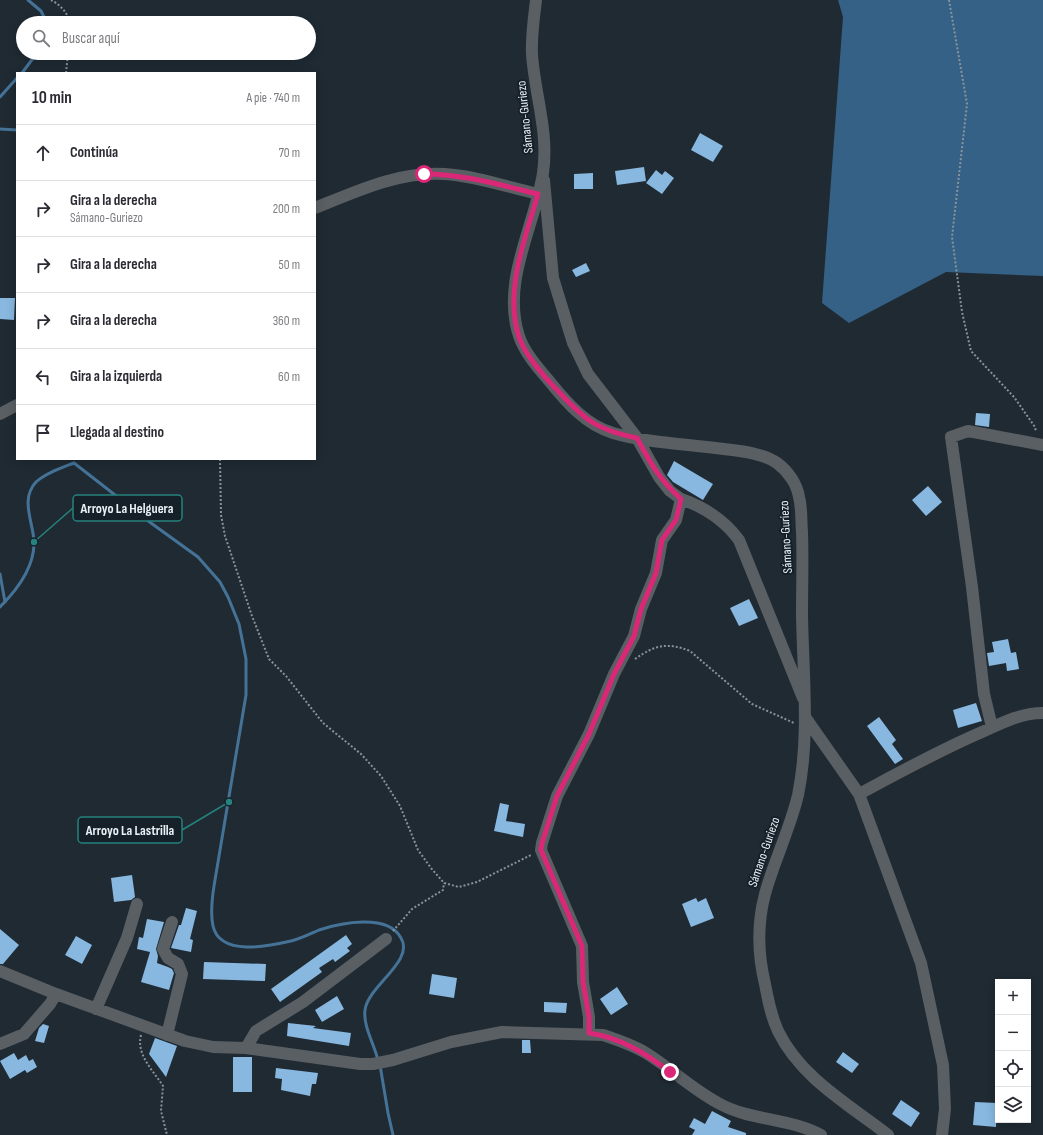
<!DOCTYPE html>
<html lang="es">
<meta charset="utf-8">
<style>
:root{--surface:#fff;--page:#f2f2f3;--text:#2b2b33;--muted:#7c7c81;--line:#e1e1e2}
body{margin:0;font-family:"Sofia Sans Condensed",sans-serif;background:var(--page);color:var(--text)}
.controls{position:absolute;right:12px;bottom:12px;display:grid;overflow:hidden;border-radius:0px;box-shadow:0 2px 10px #0003}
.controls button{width:36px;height:36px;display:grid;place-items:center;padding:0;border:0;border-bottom:1px solid var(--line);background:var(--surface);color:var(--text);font:20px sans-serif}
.stop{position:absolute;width:12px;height:12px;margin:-9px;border:3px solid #db2777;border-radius:50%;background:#fff}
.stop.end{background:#db2777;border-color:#fff;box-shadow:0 1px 4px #0008}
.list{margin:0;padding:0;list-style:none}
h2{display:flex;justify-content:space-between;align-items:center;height:52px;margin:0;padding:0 16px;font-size:17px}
h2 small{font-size:13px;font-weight:400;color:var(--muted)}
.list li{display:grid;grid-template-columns:26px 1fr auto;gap:12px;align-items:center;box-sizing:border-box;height:56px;padding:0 16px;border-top:1px solid var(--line)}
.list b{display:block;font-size:15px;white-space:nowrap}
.list p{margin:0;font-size:13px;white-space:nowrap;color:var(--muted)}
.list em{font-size:13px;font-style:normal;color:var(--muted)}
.icon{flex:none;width:22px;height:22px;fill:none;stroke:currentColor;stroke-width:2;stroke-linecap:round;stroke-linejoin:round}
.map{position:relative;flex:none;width:1043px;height:1135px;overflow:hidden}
.search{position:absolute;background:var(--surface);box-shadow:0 2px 10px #0003;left:16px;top:16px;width:300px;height:44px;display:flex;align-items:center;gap:10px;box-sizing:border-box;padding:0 14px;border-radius:22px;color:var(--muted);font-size:15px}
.panel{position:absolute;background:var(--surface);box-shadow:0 2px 10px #0003;left:16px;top:72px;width:300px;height:388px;border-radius:0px}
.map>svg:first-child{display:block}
.forest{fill:#346185}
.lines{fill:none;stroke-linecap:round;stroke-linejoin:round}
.stream{stroke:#457398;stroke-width:3}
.building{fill:#88b8e0}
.path{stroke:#8a939a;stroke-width:2;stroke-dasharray:2 2;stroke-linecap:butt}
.minor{stroke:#5a5f64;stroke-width:12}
.route{stroke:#db2777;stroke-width:5}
.labels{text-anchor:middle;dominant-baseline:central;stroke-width:4;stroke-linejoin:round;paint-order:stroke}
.street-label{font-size:13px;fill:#e9f0f6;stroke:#162029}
.leader{fill:none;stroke:#25827c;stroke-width:1.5}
.callout-dot{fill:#25827c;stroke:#162029;stroke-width:1.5}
.callout{fill:#162029;stroke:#25827c;stroke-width:1.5}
.callout-label{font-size:14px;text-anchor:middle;font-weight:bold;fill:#e9f0f6}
</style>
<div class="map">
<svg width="1043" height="1135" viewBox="0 0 1043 1135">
<rect width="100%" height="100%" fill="#1f2a33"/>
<!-- forest -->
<path class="forest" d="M838 0H1043V276L946 272 849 323 822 303 843 17Z"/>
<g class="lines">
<!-- stream -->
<path class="stream" d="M28 0 41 11 47 23
M22 73 37 53
M0 97 17 78
M0 129 17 130
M74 463 151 523 198 557 220 582 228 597 239 624 246 659V695L214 886C212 899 210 913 213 926 220 957 269 946 291 941 300 939 310 934 319 930 340 923 388 913 401 938 415 961 368 986 365 1010 363 1026 374 1044 378 1060
M0 574 5 602
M0 607C17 590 35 567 34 541 33 522 20 499 36 482 46 473 61 468 74 463
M380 1065 388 1113 393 1135"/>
</g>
<!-- building -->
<path class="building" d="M700 133 723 146 713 162 691 150Z
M644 167 646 181 617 185 615 171Z
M656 170 662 175 665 171 674 178 662 194 646 183Z
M593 173V189H574V174Z
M586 263 590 271 576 277 572 270Z
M0 298H15L14 320 0 319Z
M976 413 990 414 989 427 975 425Z
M674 461 713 484 703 500 673 482 667 475Z
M928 486 942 502 926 516 912 500Z
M749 599 758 618 739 626 730 608Z
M1008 639 1011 653 1016 652 1019 669 1007 671 1006 663 989 666 987 653 994 652 992 642Z
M976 703 982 721 958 728 953 710Z
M879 717 896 740 892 744 903 759 895 764 867 726Z
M500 803 509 805 506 821 525 824 523 837 494 831Z
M132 875 135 897 131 900 114 902 111 878Z
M696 898 698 902 706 898 714 918 691 927 682 904Z
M186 908 197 911 190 939 193 940 191 952 171 948 179 925H181Z
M147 919 164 922 156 949 158 956 157 963 168 967 172 969 174 973 169 990 141 982 150 952 137 949 139 937 143 938Z
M0 929 19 945 3 964H0Z
M346 935 352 944 347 948 350 951 335 962 333 959 319 968 322 972 280 1002 271 989Z
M76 936 92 945 82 964 65 955Z
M204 962 266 964 265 981 203 979Z
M432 974 457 978 454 998 429 994Z
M617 987 628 1004 611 1015 600 999Z
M337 996 344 1009 322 1022 315 1010Z
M544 1002 567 1003 566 1013 544 1012Z
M288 1023 316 1026 313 1028 351 1033 349 1046 287 1036Z
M43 1024 49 1026 44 1043 35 1041 39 1028Z
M155 1038 177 1046 166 1077 149 1054Z
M522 1040H530L531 1053H522Z
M843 1052 859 1064 852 1073 836 1062Z
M14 1053 18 1060 26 1055 29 1061 33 1059 37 1067 27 1073 25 1070 10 1079 0 1061Z
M233 1057H252V1092H233Z
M276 1068 318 1073 316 1084H312L310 1096 281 1090 282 1079 275 1078Z
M901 1100 920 1113 911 1127 892 1114Z
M975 1102 997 1103 996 1127 973 1125Z
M712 1111 731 1121 728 1127 746 1133V1135H692L695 1130 689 1127 694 1118 705 1124Z"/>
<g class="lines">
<!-- path -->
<path class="path" d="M51 0C59 4 69 13 69 23
M949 0 967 104 952 237 962 312 971 351 1014 397 1035 427 1036 432
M66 73 68 53
M220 459 221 515 225 536 252 616 269 659 286 676 323 723 361 754 381 776 400 806 418 850 431 868 444 883 459 887 477 882 531 855
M635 659C655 645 667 642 690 651L752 704 794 723
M393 931 412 909 443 890 444 883
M141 1035C136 1055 153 1070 163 1086L161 1111 167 1135"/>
<!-- minor -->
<path class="minor" d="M536 0C534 18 531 37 532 55 535 95 549 133 543 173 535 226 501 281 519 336 524 352 538 368 550 382 567 403 586 425 613 433 646 443 689 444 724 449 740 451 763 453 777 463 788 471 797 484 799 497 802 508 801 520 802 532 803 559 802 587 802 615 803 675 810 737 798 795 790 829 774 861 765 894 757 924 758 955 765 984 768 1000 771 1016 778 1031 800 1077 848 1104 888 1135
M544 180 553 278 573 343 588 374 637 438 659 477 670 491 681 499 676 520 662 540 656 573 641 609 634 636 614 674 589 734 557 796 542 843 541 850 582 946 583 982 589 1017V1033
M315 208C357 191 399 171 445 174 476 176 507 187 538 194
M0 414 17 405
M681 499C704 507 725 521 739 540L803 698
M805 717 859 794 921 963 943 1065 945 1109 942 1135
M992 727 984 694 972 587 951 437 968 431 1043 445
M859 794C900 772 940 750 982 732 1002 723 1020 713 1043 713
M0 971 56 994 185 1041 213 1047 246 1048 360 1064H373L393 1060 451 1042 502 1032 603 1035C618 1040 633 1045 646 1053 672 1069 694 1091 722 1105 753 1121 790 1118 821 1135
M96 1009 127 938 137 904
M167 1035 182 974 178 964 168 958 163 949 172 922
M0 1044 24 1034 50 1004 56 994
M246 1048 256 1031 303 1002 386 939"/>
</g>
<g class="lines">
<!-- route -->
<path class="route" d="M424 174C463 174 500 185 538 194 525 239 504 291 519 337 525 355 545 378 558 391 586 421 597 430 637 438 651 464 659 479 681 499L676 520 662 540 656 573 641 609 634 636 614 674 589 734 557 796 542 843 541 850 582 946 583 982 589 1017V1033C621 1038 645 1053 670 1072"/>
</g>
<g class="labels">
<!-- street labels -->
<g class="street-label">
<text transform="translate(525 117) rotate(-96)">Sámano-Guriezo</text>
<text transform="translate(786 537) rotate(-93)">Sámano-Guriezo</text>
<text transform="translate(764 852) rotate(-71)">Sámano-Guriezo</text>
</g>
</g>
<!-- callouts -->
<path class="leader" d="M34 542L73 508M229 802L182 830"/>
<g class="callout-dot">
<circle cx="34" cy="542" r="4"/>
<circle cx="229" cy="802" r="4"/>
</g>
<g class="callout">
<rect x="73" y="495" width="109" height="26" rx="4"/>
<rect x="78" y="817" width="104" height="26" rx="4"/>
</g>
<g class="callout-label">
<text x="127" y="513">Arroyo La Helguera</text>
<text x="130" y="835">Arroyo La Lastrilla</text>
</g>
</svg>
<div class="controls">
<button>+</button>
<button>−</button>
<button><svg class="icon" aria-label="locate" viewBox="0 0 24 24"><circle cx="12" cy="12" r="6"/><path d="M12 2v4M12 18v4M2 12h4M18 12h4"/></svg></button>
<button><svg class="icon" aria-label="layers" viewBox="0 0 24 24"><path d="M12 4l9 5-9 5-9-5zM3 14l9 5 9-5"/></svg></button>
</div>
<div class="stop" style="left:424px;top:174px"></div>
<div class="stop end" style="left:670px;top:1072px"></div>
<div class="search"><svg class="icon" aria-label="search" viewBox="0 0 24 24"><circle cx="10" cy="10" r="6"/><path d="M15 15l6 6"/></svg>Buscar aquí</div>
<section class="panel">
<h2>10 min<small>A pie · 740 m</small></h2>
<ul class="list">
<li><svg class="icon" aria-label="ahead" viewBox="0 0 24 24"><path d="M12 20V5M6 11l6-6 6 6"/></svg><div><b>Continúa</b></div><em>70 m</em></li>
<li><svg class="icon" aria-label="right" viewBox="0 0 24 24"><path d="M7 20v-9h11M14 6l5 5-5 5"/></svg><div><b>Gira a la derecha</b><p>Sámano-Guriezo</p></div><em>200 m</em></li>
<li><svg class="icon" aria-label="right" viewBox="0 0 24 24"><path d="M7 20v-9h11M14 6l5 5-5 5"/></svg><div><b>Gira a la derecha</b></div><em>50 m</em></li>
<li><svg class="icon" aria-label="right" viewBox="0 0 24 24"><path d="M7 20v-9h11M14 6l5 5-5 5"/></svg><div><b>Gira a la derecha</b></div><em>360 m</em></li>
<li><svg class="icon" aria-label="left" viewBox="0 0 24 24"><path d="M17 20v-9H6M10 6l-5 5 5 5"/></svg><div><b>Gira a la izquierda</b></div><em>60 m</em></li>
<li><svg class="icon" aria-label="arrive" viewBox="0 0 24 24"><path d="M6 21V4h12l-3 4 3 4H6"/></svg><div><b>Llegada al destino</b></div></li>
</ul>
</section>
</div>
